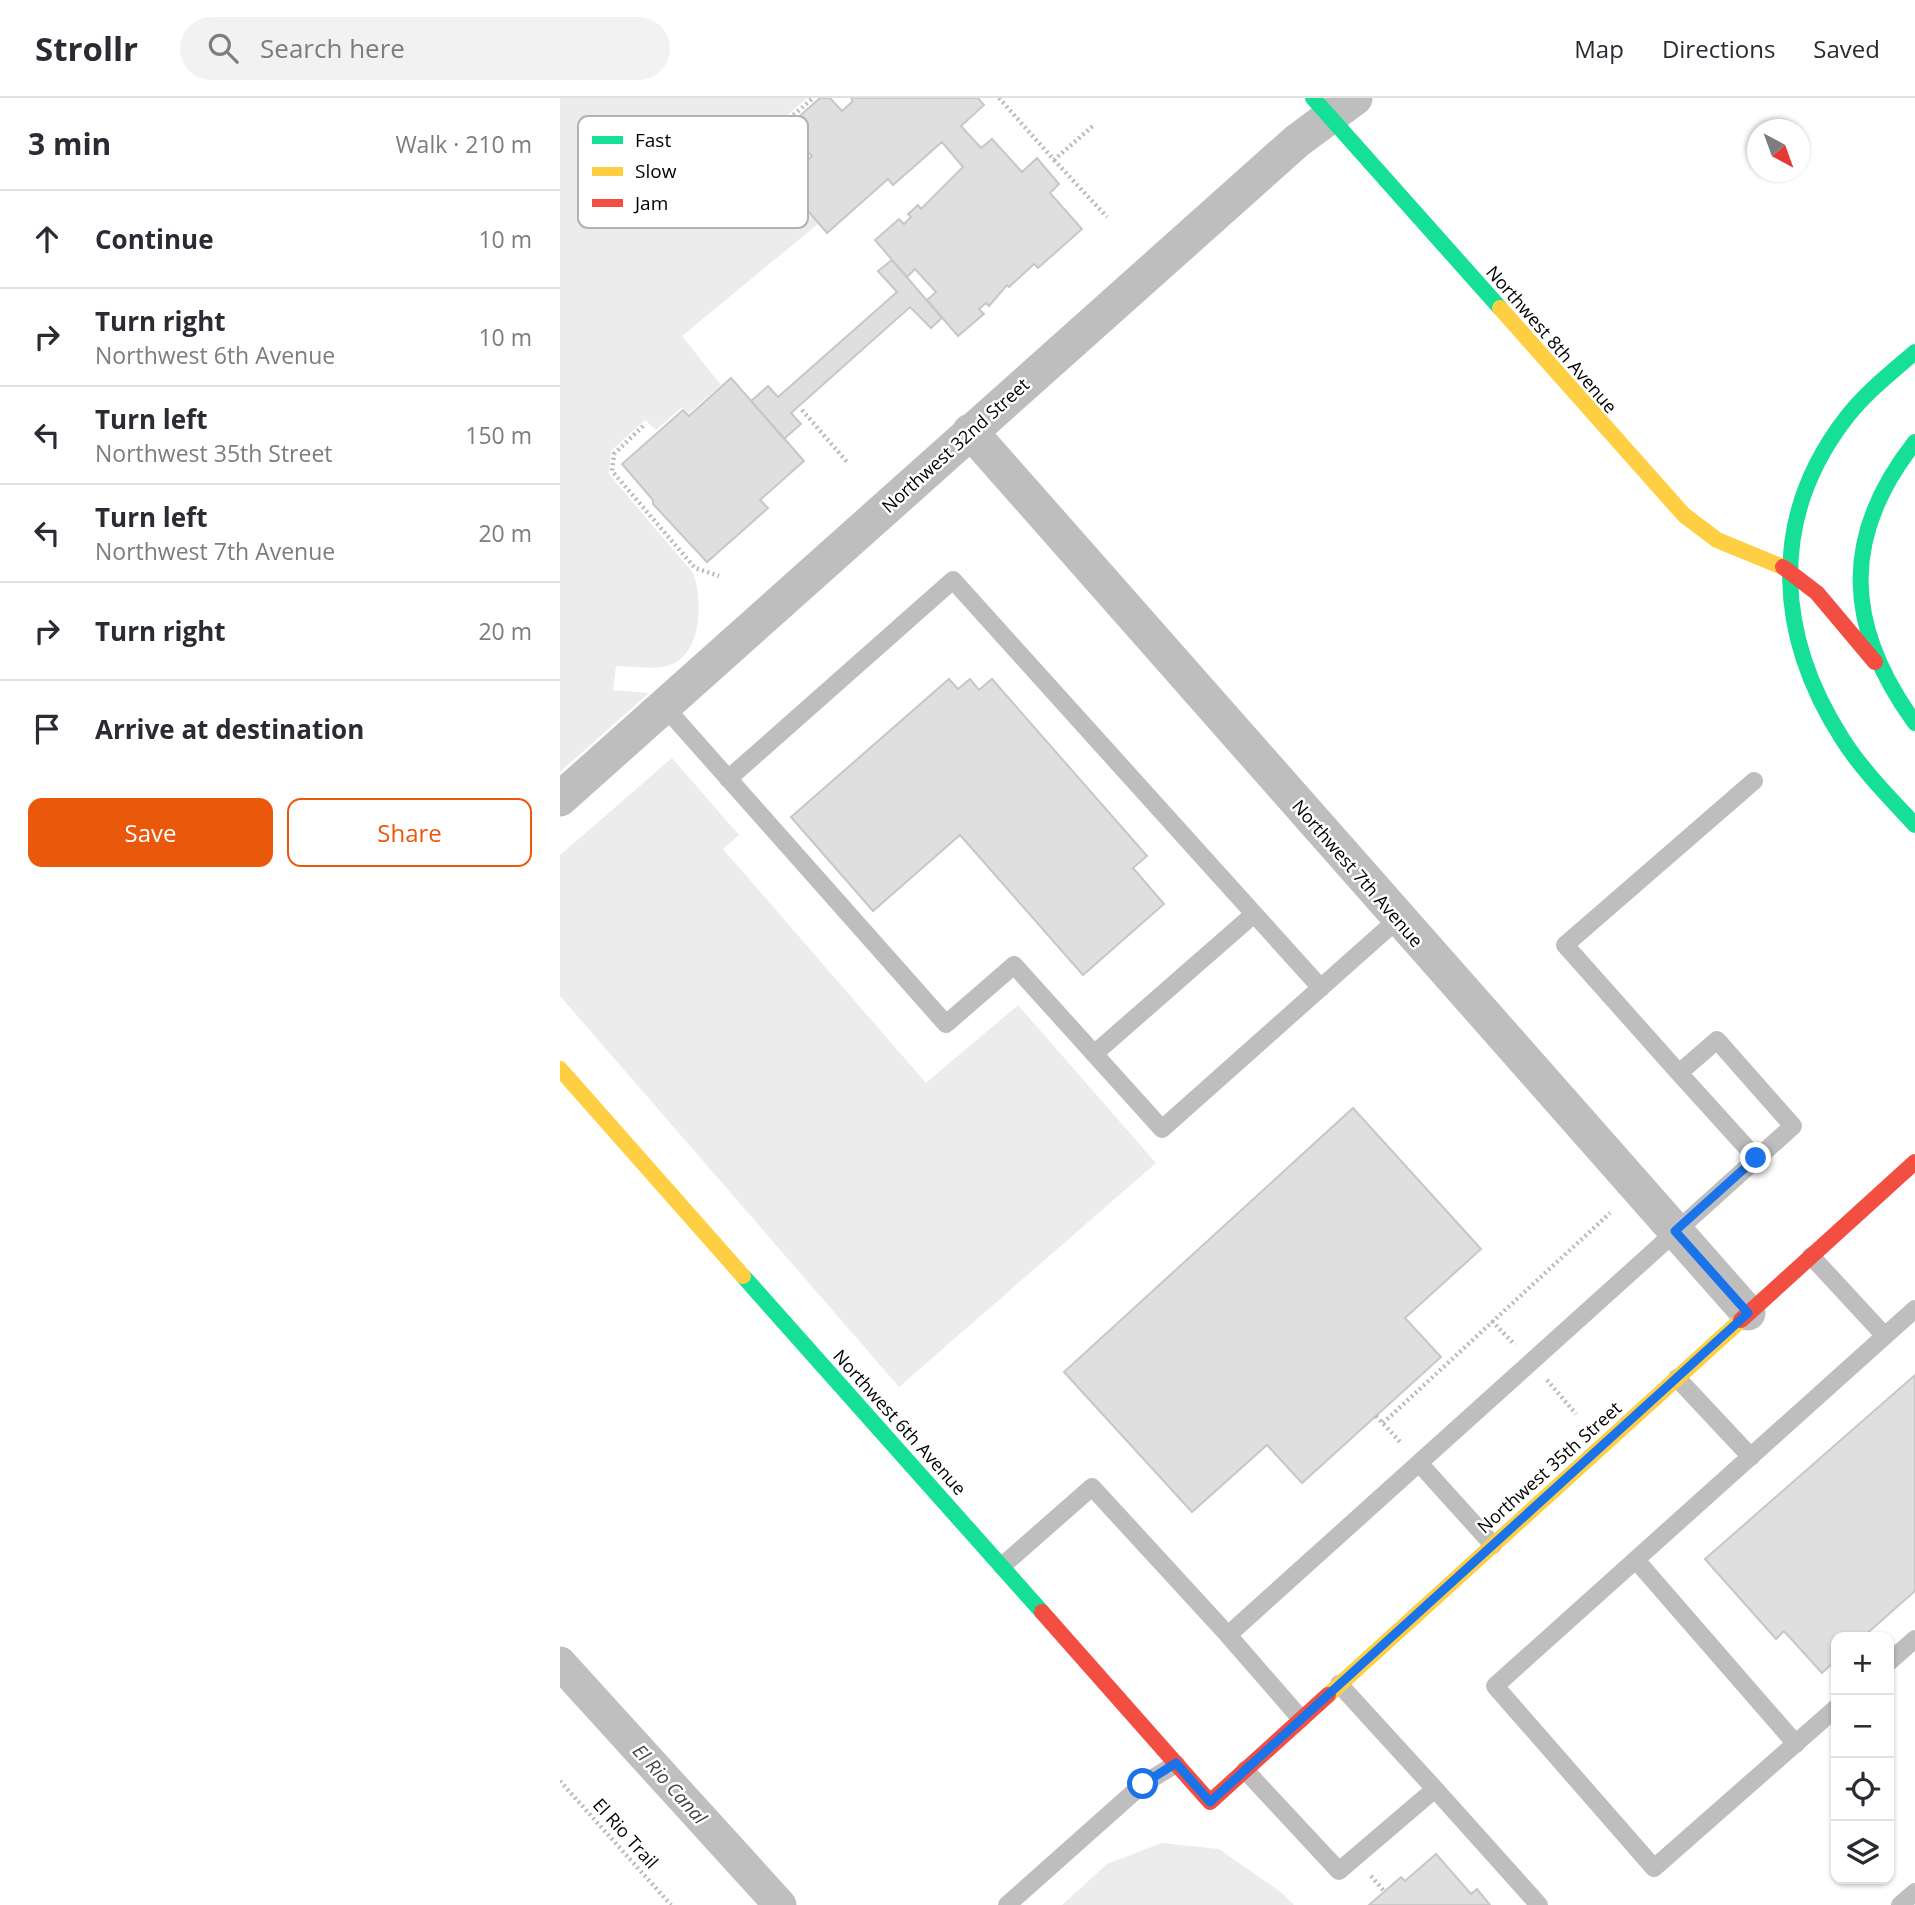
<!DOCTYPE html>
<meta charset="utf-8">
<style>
:root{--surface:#fff;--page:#f2f2f3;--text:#2b2b33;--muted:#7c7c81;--line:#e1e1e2;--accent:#ea580c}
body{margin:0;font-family:"Open Sans",sans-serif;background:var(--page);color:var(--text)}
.controls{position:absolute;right:21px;bottom:21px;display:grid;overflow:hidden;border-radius:14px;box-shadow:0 2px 5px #0004}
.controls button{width:63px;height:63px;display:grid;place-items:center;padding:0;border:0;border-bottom:2px solid var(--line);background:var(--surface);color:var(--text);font:35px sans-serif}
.compass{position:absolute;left:1187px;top:21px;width:63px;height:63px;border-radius:50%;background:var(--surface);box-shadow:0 2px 5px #0004;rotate:139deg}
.stop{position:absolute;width:21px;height:21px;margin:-16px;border:5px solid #1a73e8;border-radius:50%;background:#fff}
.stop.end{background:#1a73e8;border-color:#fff;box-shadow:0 2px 7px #0008}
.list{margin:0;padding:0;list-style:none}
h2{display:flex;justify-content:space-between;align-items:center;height:91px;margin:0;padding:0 28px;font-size:30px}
h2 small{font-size:23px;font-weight:400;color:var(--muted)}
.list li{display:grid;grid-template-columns:46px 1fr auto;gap:21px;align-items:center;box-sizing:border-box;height:98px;padding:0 28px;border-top:2px solid var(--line)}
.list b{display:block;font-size:26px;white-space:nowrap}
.list p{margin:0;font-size:23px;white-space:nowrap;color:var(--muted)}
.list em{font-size:23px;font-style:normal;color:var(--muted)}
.actions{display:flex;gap:14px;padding:21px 28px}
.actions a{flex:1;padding:16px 0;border:2px solid var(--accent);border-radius:14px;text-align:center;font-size:24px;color:var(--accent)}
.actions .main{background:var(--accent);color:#fff}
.icon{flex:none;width:38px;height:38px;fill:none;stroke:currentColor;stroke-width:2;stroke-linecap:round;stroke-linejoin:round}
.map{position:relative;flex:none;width:1355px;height:1807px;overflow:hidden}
header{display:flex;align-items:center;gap:42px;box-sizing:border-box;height:98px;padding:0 35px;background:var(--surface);border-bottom:2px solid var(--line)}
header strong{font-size:33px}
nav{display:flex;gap:38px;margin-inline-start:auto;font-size:24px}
.search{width:490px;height:63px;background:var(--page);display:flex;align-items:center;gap:18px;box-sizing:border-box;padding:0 24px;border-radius:38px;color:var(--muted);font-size:26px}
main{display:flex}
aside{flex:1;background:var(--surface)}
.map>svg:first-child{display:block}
.green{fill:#ececec}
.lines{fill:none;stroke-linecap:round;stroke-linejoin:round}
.canal{stroke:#bfbfbf;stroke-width:33}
.building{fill:#dfdfdf;stroke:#c7c7c7;stroke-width:2}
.path{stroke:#b9b9b9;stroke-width:4.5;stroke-dasharray:2 3.5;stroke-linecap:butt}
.lane{stroke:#bebebe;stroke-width:18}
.street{stroke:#bebebe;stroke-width:35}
.fast{stroke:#16e098;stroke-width:16}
.slow{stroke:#ffcf43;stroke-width:16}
.jam{stroke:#f24e42;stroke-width:16}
.route{stroke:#1a73e8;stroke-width:9}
.labels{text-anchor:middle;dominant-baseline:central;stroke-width:5;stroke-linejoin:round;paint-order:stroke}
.street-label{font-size:18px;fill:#000;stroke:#fff}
.water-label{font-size:19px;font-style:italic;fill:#444;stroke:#fff}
.key{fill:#fff;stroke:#b2b2b2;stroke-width:2}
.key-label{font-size:19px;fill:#000}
</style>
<header>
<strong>Strollr</strong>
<div class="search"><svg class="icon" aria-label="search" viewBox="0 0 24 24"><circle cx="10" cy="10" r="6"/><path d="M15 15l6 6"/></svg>Search here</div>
<nav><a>Map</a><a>Directions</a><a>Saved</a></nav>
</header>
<main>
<aside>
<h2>3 min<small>Walk · 210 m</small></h2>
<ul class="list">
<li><svg class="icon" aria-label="ahead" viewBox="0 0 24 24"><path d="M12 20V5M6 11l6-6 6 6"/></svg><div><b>Continue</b></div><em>10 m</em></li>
<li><svg class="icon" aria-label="right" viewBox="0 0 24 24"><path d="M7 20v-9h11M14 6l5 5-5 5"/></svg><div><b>Turn right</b><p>Northwest 6th Avenue</p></div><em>10 m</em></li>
<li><svg class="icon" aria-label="left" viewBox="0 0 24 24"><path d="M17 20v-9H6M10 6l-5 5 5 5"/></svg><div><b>Turn left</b><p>Northwest 35th Street</p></div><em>150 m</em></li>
<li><svg class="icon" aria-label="left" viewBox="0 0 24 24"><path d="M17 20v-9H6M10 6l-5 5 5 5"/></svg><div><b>Turn left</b><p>Northwest 7th Avenue</p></div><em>20 m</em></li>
<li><svg class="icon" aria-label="right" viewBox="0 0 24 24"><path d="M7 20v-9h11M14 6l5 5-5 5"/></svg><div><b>Turn right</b></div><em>20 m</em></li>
<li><svg class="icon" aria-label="arrive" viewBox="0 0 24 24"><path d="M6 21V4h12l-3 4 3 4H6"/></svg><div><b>Arrive at destination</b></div></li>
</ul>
<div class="actions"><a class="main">Save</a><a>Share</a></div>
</aside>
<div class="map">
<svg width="1355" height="1807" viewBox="0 0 1355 1807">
<rect width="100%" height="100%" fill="#fff"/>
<!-- green -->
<path class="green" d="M0 0H247L216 27 241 55 228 67 232 73 221 84 258 126 122 238 161 287 129 315 122 309 96 332 85 322 51 353 49 376 133 475C143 502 143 558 107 568 92 572 72 568 56 568L53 592 89 595 0 674Z
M112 660 179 737 163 751 366 985 458 907 596 1065 339 1289 0 898V757Z
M602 1745 659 1751 722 1795 734 1807H502L547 1766Z"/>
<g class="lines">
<!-- canal -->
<path class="canal" d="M0 1565 220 1807"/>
</g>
<!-- building -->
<path class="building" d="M260 0H270L282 13 293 3 291 0H418L424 7 401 28 421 50 432 41 462 74 477 60 499 86 490 95 522 131 478 170 474 166 449 189 447 187 429 208 426 205 419 211 424 216 398 238 367 202 376 194 355 171 347 179 315 142 339 121 344 126 351 119 348 116 358 107 361 111 403 69 382 44 333 87 328 81 267 135 223 84 252 58 226 30Z
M332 162 382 220 371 230 350 209 231 315 241 326 224 341 191 303 208 288 218 299 337 194 318 173Z
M171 280 244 363 200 402 208 410 147 464 93 406V402L62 366 123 312 129 318Z
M389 581 398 591 410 581 419 592 432 581 587 758 573 770 604 806 523 877 400 737 313 813 231 719Z
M793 1010 921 1151 845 1220 881 1259 742 1385 707 1347 632 1414 504 1274Z
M1355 1277V1493L1303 1539H1276V1562L1262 1575 1224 1533 1216 1541 1145 1461Z
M876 1756 911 1796 917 1791 930 1807H809L841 1779 845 1783Z"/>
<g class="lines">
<!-- path -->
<path class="path" d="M439 0 494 62 535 26
M221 28 253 0
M494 62 547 119
M242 312 287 364
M83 328 54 356 52 373 135 470 159 478
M932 1223 955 1247
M987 1282 1016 1316
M816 1318 842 1346
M823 1325 1050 1115
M0 1683 111 1807
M811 1778 824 1793"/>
<!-- lane -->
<path class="lane" d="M104 608 386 926 454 867 602 1031 838 821
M168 681 393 482 761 890
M534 956 694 816
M1119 975 1196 1060
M1251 1158 1325 1238
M1117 1280 1191 1359
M859 1365 933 1447
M1076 1462 1236 1646
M442 1468 532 1389 668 1537 1233 1028 1157 942 1119 975 1005 847 1194 683
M668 1537 741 1621
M1329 1564 1355 1541
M1276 1610 1094 1770 935 1588 1355 1211
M685 1672 779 1773 875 1691 779 1586
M875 1691 979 1807
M447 1807 583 1686 616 1666
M1340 1807 1355 1794"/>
<!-- street -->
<path class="street" d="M410 333 1188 1215
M0 701 737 43 795 0"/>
<!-- fast -->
<path class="fast" d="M753 0 940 210
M1355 254C1331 275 1305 295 1286 320 1208 421 1216 538 1283 642 1303 673 1330 700 1355 727
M1355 344C1280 439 1285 529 1355 625
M183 1178 482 1514"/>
<!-- slow -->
<path class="slow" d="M940 210 1124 417 1157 442 1223 469
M0 971 183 1178
M768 1597 1181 1222"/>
<!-- jam -->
<path class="jam" d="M1223 469 1257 495 1315 564
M1181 1222 1355 1064
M482 1514 650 1704 768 1597"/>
</g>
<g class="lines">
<!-- route -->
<path class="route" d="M583 1686 616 1665 650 1704 1188 1215 1115 1133 1196 1060"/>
</g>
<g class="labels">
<!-- street labels -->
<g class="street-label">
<text transform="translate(992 241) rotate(49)">Northwest 8th Avenue</text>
<text transform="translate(395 347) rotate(-42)">Northwest 32nd Street</text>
<text transform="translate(798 775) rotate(49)">Northwest 7th Avenue</text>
<text transform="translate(340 1324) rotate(48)">Northwest 6th Avenue</text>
<text transform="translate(989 1369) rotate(-42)">Northwest 35th Street</text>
<text transform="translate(66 1735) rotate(48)">El Rio Trail</text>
</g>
<!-- water labels -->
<g class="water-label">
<text transform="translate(110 1686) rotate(48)">El Rio Canal</text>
</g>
</g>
<!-- legend -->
<rect x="18" y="18" width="230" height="112" rx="10" class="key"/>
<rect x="32" y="38" width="31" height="8" fill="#16e098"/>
<rect x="32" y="69" width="31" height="9" fill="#ffcf43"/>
<rect x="32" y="101" width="31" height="8" fill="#f24e42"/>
<g class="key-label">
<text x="75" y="49">Fast</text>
<text x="75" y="80">Slow</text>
<text x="75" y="112">Jam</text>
</g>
</svg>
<div class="controls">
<button>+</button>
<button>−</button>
<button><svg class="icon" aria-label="locate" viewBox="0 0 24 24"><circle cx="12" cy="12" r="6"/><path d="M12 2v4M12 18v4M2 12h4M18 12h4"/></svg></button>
<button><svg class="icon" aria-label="layers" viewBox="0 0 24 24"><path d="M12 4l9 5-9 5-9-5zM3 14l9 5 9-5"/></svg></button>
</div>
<svg class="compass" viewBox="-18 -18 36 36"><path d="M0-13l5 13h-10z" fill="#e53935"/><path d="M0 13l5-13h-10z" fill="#7c7c81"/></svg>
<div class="stop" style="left:583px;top:1686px"></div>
<div class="stop end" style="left:1196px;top:1060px"></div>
</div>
</main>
